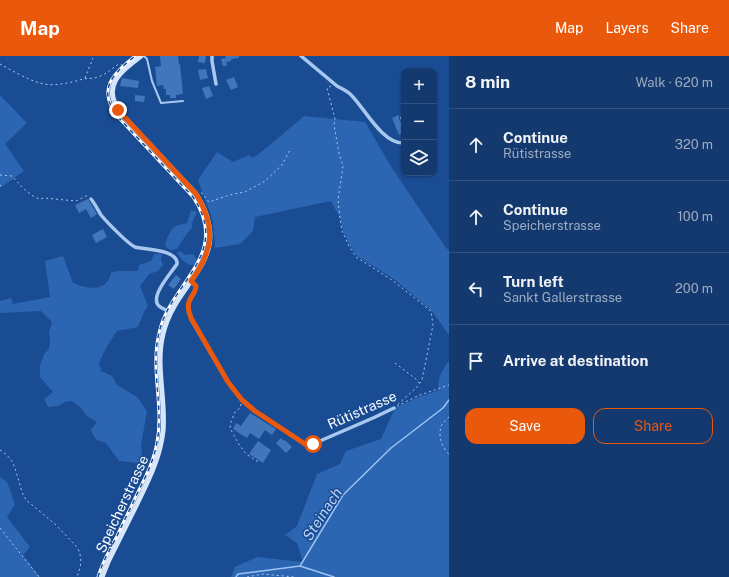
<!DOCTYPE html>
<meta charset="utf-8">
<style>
:root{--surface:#13396e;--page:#204476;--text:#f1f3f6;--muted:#9dacc2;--line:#325381;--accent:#ea580c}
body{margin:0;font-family:"Public Sans",sans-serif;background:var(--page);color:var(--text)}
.controls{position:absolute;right:12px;top:12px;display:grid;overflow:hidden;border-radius:8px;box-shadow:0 1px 3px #0004}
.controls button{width:36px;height:36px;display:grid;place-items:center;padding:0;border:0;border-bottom:1px solid var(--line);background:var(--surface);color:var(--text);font:20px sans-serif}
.stop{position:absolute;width:12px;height:12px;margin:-9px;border:3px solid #ea580c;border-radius:50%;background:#fff}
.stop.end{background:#ea580c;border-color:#fff;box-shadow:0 1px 4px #0008}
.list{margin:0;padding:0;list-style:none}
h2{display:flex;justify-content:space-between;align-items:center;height:52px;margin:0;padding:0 16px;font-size:17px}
h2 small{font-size:13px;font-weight:400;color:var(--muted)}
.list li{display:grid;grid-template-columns:26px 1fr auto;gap:12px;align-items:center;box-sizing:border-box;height:72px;padding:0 16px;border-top:1px solid var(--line)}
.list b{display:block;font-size:15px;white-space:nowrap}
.list p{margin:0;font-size:13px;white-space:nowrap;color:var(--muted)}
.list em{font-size:13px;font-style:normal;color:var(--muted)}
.actions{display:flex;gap:8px;padding:12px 16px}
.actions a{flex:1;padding:9px 0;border:1px solid var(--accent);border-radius:12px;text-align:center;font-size:14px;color:var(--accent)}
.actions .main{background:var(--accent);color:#fff}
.icon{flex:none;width:22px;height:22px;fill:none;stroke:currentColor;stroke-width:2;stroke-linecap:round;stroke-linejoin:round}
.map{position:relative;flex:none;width:449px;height:521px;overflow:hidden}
header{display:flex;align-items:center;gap:24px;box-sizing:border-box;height:56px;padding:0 20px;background:var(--accent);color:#fff}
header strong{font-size:19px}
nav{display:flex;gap:22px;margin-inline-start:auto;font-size:14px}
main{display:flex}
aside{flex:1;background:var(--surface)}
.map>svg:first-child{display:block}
.green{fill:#2c66b2}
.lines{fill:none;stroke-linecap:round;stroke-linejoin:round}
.stream{stroke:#9cc3f2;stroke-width:1.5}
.building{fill:#4276bb}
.path{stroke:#a9c8f0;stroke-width:1;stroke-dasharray:2 3;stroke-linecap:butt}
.lane{stroke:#a9c8f0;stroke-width:2}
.street{stroke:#a9c8f0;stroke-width:3.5}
.secondary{stroke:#d7e6fb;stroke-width:5}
.rail-casing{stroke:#fff;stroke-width:3}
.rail{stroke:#194c93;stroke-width:1.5;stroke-dasharray:4.5;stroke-linecap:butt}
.route{stroke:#ea580c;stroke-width:5}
.labels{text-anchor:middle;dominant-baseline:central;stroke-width:3;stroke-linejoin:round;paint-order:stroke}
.street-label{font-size:14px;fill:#fff;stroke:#194c93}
.water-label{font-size:15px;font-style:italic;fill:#b6d2f7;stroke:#194c93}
</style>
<header>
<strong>Map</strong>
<nav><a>Map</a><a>Layers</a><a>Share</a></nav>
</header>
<main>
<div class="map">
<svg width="449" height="521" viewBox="0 0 449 521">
<rect width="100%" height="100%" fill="#194c93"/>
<!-- green -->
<path class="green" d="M0 39 27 67 5 88 24 115 0 132Z
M304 60 365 66 392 112 446 192 449 194V279L432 255 394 223 357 200 350 190 343 175 340 162 331 145 255 161 253 175 240 188 215 192 213 165 198 124 217 96 233 106 249 99 253 102 265 93Z
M191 154 197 156 192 167V172C185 179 182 186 177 193L170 194 165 190C166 184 169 176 174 171 177 169 183 168 187 167Z
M180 195 185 199 193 198 196 202 197 207C189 213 182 204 177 197Z
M154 198H162L161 204 163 209 158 215 149 218 140 230 148 250 144 256 138 271 117 275 106 292 99 307 101 315 112 320 117 329 137 341 147 355 141 389 142 400 139 407 119 405 106 387 97 384 95 382 91 374 97 366 87 360 81 352 72 345 65 346 58 350 48 351 44 343 53 336 40 321V310L44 298 49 293 50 284 49 276 52 266 41 255 0 257V245L11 242 13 248 50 241 45 205 63 200 73 227C83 231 98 236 107 226 109 224 110 220 111 217L117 215H138L139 209 151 205Z
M449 305V521H231L235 511 257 501 303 506 297 487 285 479 297 470 317 418 340 408 346 395 381 383 395 352 419 341 439 334C436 323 443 313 449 305Z
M0 421 7 426 15 448 7 461 30 491 23 499 40 521H0Z"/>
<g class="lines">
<!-- stream -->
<path class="stream" d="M300 510 334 521
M236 521 238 518 300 510 343 439 391 392 443 352 449 344"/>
</g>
<!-- building -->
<path class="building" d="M160 0H178L179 8H180L183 38 176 39V42H170V39H166V33H164L163 29 157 30 155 11 161 10Z
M199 0H206L205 7 198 6Z
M225 0H239V2L231 3V5L226 6 227 10H223L221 3 226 2Z
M206 13 208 22 200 24 198 14Z
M234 21 238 31 231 34 226 24Z
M122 22 139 25 138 32 120 30Z
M209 30 213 40 206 43 202 32Z
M135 39 145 40 144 46 135 45Z
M399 59V63L404 71V76L399 79 392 62Z
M88 143 97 158 91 162 86 153 79 157 75 149Z
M103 173 107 181 96 187 92 179Z
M176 219 181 223 174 233 168 229Z
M250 357 276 373 272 379 265 374 259 383 250 377 247 382 233 373 236 367 241 370Z
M281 382 284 385 285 384 292 391 286 397 276 387Z
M258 385 271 394 263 407 249 398Z"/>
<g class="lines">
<!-- path -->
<path class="path" d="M0 8C11 14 28 24 40 27 54 31 69 27 83 23 88 22 93 23 98 21 107 18 112 12 119 8L122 9
M85 22 93 2
M331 30 327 32 335 63 334 69 339 97 343 110 338 144 340 162 342 175 349 190 356 201 392 224 431 255 433 269 422 324 417 331 396 350
M0 119 12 120C20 129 29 140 40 143L44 142 76 145 88 139
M0 129 1 130
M201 137H202L209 146 233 138 245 136 265 125 282 109 291 92
M395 307 417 324 419 327
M241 348 240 352 235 356 231 366 230 372 238 387 246 398 260 407
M397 350 420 339 449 329
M449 361C446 364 442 367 441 371 438 380 442 392 449 398
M0 394 6 398 12 405 15 412 22 436 26 444 55 468 77 491C83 502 81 510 77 521
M0 472 39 521
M247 521 263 518 294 521"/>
<!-- lane -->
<path class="lane" d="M144 0 147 3 152 25 161 47 183 45"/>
<!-- street -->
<path class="street" d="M212 0V5L216 28
M301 0C313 10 325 20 337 30 342 33 348 35 352 40 365 53 382 87 403 87L404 85
M402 62 404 65
M91 143C95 148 98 154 101 159 106 165 128 188 135 191 145 194 178 193 177 208 171 217 149 241 159 250 162 253 167 254 170 256
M191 225 196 230C196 236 191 240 189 246 187 251 189 257 191 263L228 326 242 344 255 355 305 388H313L373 362 394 352"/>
<!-- secondary -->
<path class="secondary" d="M102 521 108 506C117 488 126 470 135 452 147 427 160 403 163 375 166 343 155 310 163 278 176 222 237 204 196 138L122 59C100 31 119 17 141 0"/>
<!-- rail casing -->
<g class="rail-casing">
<path id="rail" d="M98 521C102 507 110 493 117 480 124 465 131 451 138 436 146 420 154 404 157 386 164 350 150 313 159 277 170 226 232 199 193 141L118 61C96 33 113 18 135 0"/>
</g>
<!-- rail -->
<use href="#rail" class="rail"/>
</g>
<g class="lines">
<!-- route -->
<path class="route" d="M118 54 196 138C216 171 214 194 191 225L196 230C196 236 191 240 189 246 187 251 189 257 191 262L228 326 242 344 255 355 305 388H313"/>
</g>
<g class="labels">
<!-- street labels -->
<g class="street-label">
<text transform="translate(362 354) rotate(-24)">Rütistrasse</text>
<text transform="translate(122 448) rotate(-65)">Speicherstrasse</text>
</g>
<!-- water labels -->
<g class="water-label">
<text transform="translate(322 458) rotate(-57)">Steinach</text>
</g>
</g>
</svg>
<div class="controls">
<button>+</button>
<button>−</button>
<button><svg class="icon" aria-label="layers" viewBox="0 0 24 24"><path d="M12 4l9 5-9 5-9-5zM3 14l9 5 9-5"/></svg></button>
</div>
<div class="stop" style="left:313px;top:388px"></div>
<div class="stop end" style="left:118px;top:54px"></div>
</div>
<aside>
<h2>8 min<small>Walk · 620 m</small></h2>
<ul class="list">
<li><svg class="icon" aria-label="ahead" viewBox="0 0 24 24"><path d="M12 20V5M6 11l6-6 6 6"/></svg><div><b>Continue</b><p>Rütistrasse</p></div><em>320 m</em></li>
<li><svg class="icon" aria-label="ahead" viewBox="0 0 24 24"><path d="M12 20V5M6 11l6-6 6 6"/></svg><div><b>Continue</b><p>Speicherstrasse</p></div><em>100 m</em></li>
<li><svg class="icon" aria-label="left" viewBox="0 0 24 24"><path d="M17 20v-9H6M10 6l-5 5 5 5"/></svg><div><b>Turn left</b><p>Sankt Gallerstrasse</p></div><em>200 m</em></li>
<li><svg class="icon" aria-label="arrive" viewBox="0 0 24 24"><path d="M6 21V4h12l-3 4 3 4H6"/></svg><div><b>Arrive at destination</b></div></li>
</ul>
<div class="actions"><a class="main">Save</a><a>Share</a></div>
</aside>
</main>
